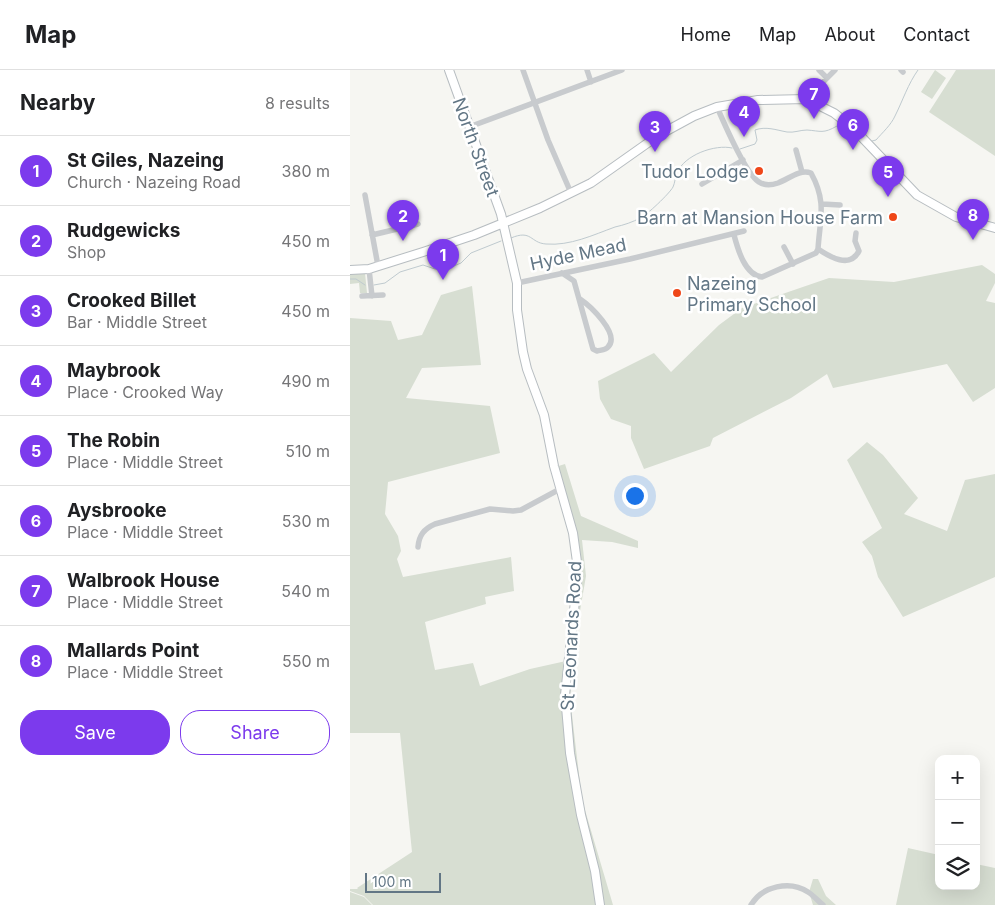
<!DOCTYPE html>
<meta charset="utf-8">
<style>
:root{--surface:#fff;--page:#f2f2f2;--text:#202124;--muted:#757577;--line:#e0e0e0;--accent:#7c3aed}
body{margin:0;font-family:Inter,sans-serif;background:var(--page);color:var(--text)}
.controls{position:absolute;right:15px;bottom:15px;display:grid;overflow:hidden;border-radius:10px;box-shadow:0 5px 20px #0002}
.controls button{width:45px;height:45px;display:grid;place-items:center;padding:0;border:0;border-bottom:1px solid var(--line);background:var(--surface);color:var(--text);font:25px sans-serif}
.scale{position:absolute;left:15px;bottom:12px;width:76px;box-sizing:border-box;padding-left:5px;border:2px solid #627685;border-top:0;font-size:14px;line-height:18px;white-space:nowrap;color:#627685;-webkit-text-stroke:4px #fff;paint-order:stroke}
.you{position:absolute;left:284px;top:425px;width:18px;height:18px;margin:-12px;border:4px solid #fff;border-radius:50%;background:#1a73e8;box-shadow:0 0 0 8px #1a73e833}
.badge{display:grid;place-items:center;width:32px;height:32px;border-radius:50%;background:var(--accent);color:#fff;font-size:16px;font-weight:700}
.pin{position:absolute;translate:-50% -41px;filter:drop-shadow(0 1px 2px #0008)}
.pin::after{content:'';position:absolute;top:26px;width:18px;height:15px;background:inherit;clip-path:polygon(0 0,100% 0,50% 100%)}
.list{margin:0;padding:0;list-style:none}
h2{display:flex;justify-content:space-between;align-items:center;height:65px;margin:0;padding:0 20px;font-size:21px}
h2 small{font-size:16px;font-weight:400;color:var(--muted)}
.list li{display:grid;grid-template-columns:32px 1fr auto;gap:15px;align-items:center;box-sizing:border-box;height:70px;padding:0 20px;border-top:1px solid var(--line)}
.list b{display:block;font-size:19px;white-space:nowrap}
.list p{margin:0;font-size:16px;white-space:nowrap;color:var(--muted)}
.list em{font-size:16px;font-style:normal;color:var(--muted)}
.actions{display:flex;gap:10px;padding:15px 20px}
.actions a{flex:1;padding:11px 0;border:1px solid var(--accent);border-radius:20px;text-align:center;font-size:18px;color:var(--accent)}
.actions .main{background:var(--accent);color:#fff}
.icon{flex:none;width:28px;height:28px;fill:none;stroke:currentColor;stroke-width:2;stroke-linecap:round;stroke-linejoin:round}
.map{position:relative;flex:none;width:645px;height:835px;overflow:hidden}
header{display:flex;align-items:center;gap:30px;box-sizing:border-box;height:70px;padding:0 25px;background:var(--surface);border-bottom:1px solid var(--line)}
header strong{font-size:24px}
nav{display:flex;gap:28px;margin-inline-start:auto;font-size:18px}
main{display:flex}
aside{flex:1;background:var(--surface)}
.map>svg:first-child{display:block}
.green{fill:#d7ded2}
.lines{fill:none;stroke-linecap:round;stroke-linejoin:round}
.stream{stroke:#bfcacf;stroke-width:1}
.secondary-casing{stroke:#b7bdc1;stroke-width:10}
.street{stroke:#c8cbce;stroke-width:5.5}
.secondary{stroke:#fff;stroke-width:8}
.poi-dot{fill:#ef4719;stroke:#fff;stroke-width:2}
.labels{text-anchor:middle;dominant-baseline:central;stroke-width:5;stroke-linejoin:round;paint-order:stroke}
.street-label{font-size:18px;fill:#627685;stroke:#fff}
.poi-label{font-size:18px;fill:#627685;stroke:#fff;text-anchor:end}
</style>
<header>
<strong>Map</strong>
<nav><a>Home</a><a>Map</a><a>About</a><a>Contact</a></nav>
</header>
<main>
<aside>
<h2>Nearby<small>8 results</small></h2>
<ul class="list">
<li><span class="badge">1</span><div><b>St Giles, Nazeing</b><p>Church · Nazeing Road</p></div><em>380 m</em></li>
<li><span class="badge">2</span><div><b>Rudgewicks</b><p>Shop</p></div><em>450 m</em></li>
<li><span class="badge">3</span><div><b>Crooked Billet</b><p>Bar · Middle Street</p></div><em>450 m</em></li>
<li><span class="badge">4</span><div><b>Maybrook</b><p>Place · Crooked Way</p></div><em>490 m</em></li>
<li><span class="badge">5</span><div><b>The Robin</b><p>Place · Middle Street</p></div><em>510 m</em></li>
<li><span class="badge">6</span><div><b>Aysbrooke</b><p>Place · Middle Street</p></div><em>530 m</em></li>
<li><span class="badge">7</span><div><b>Walbrook House</b><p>Place · Middle Street</p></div><em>540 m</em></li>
<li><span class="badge">8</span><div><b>Mallards Point</b><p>Place · Middle Street</p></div><em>550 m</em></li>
</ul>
<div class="actions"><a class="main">Save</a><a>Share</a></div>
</aside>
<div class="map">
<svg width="645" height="835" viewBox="0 0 645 835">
<rect width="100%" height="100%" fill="#f6f6f2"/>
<!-- green -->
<path class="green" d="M585 0 596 8 582 29 571 22Z
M606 0H645V86L579 42Z
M632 195 645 204V213L636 231 645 233V318L623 332 597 294 483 318 477 304 441 328 363 368 360 376 294 399 281 368V356L261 349 250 329 248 311 304 283 321 302 369 255 392 238 479 208 544 212Z
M0 203H15L17 223H10L9 213 0 214Z
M122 216 131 295 72 298 56 328 140 336 150 383 38 412 35 444 48 466 51 481 47 489 53 507 161 487 164 521 135 527 136 534 75 552 85 600 123 593 130 616 180 599 216 591 222 564V469L202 398 215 394 231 446 288 471V478L262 472 232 470 236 506 225 570 220 628 232 730 263 835H23L14 826 0 821V819H8L7 818 62 782 50 663H0V248L41 251 48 270 72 265 91 225Z
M517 372 533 385 568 428 554 444 597 461 615 410 645 404V507L553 547 528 507 522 486 512 472 532 458 497 390Z
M558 778 589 785V816H626V794L645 798V835H546Z
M463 809H468L476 826 486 835H463L459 822Z
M0 822 14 827 22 835H0Z"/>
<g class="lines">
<!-- stream -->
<path class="stream" d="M522 71 526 70C532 63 541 55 545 46 553 30 558 14 568 0
M390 79 405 74 407 70 405 60C416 56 426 60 437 62 444 63 450 60 457 60 471 61 473 64 487 56L495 59 505 67
M161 168C182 159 180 173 196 174 220 176 243 165 265 157 274 155 283 152 290 148 296 146 320 123 323 117 325 113 325 107 327 103 334 85 365 74 382 78
M0 209H6L15 215
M24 215 35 213 50 202 73 195 85 199 99 198 111 193 121 183 151 171"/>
<!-- secondary casing -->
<g class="secondary-casing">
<path id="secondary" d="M99 0 151 144 167 213V240L173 282 177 299 194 345 204 396 223 463 227 492V512L215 625 220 683 231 745 245 801 250 835
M0 200 19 199 73 182 124 165 190 138 241 113 309 65 344 46 367 37 408 30 456 29 484 43 502 57 567 125 606 147 645 158"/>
</g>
<!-- street -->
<path class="street" d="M173 0 198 70 221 123
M237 0 241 12
M469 0 476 7
M551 0 553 2
M456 29 485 0
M367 37C374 53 396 105 409 112 415 116 422 115 428 113 439 109 449 99 461 103 477 132 470 148 468 179L466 183 412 207C395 205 388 180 384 165
M119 57 272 0
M446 80 452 102
M352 114 393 90
M15 125 28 196
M472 134 490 135
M22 165 68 154
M434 177 443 194
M468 179C480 187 500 199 509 181L505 171 506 163
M19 199 22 226
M212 203 224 211 243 279 247 281C251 280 256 280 258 277 271 264 239 235 230 229
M167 213 280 189 394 161
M12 226 33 225
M68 477C69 465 74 459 85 454L140 439 163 441 171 440 210 419
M401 835C412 816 440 810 458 822 463 825 468 831 473 835"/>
<!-- secondary -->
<use href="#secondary" class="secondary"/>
</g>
<!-- markers -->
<g class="poi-dot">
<circle cx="409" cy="101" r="5"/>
<circle cx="543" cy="147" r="5"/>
<circle cx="327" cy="223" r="5"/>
</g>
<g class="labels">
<!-- street labels -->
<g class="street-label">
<text transform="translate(126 77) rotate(70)">North Street</text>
<text transform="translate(228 184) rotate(-12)">Hyde Mead</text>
<text transform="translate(221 566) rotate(-87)">St Leonards Road</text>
</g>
<!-- poi labels -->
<g class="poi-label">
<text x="399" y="101">Tudor Lodge</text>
<text x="533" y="147">Barn at Mansion House Farm</text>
<text x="337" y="213" text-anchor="start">Nazeing<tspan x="337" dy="21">Primary School</tspan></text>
</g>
</g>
</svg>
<div class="controls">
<button>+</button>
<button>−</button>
<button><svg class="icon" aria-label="layers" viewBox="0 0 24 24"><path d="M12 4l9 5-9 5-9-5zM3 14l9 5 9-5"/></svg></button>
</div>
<div class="scale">100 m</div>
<div class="you"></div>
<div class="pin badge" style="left:93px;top:210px">1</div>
<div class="pin badge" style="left:53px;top:171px">2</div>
<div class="pin badge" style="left:305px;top:82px">3</div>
<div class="pin badge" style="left:394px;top:67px">4</div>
<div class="pin badge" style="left:538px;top:127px">5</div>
<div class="pin badge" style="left:503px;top:80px">6</div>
<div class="pin badge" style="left:464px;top:49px">7</div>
<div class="pin badge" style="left:623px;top:170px">8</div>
</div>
</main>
